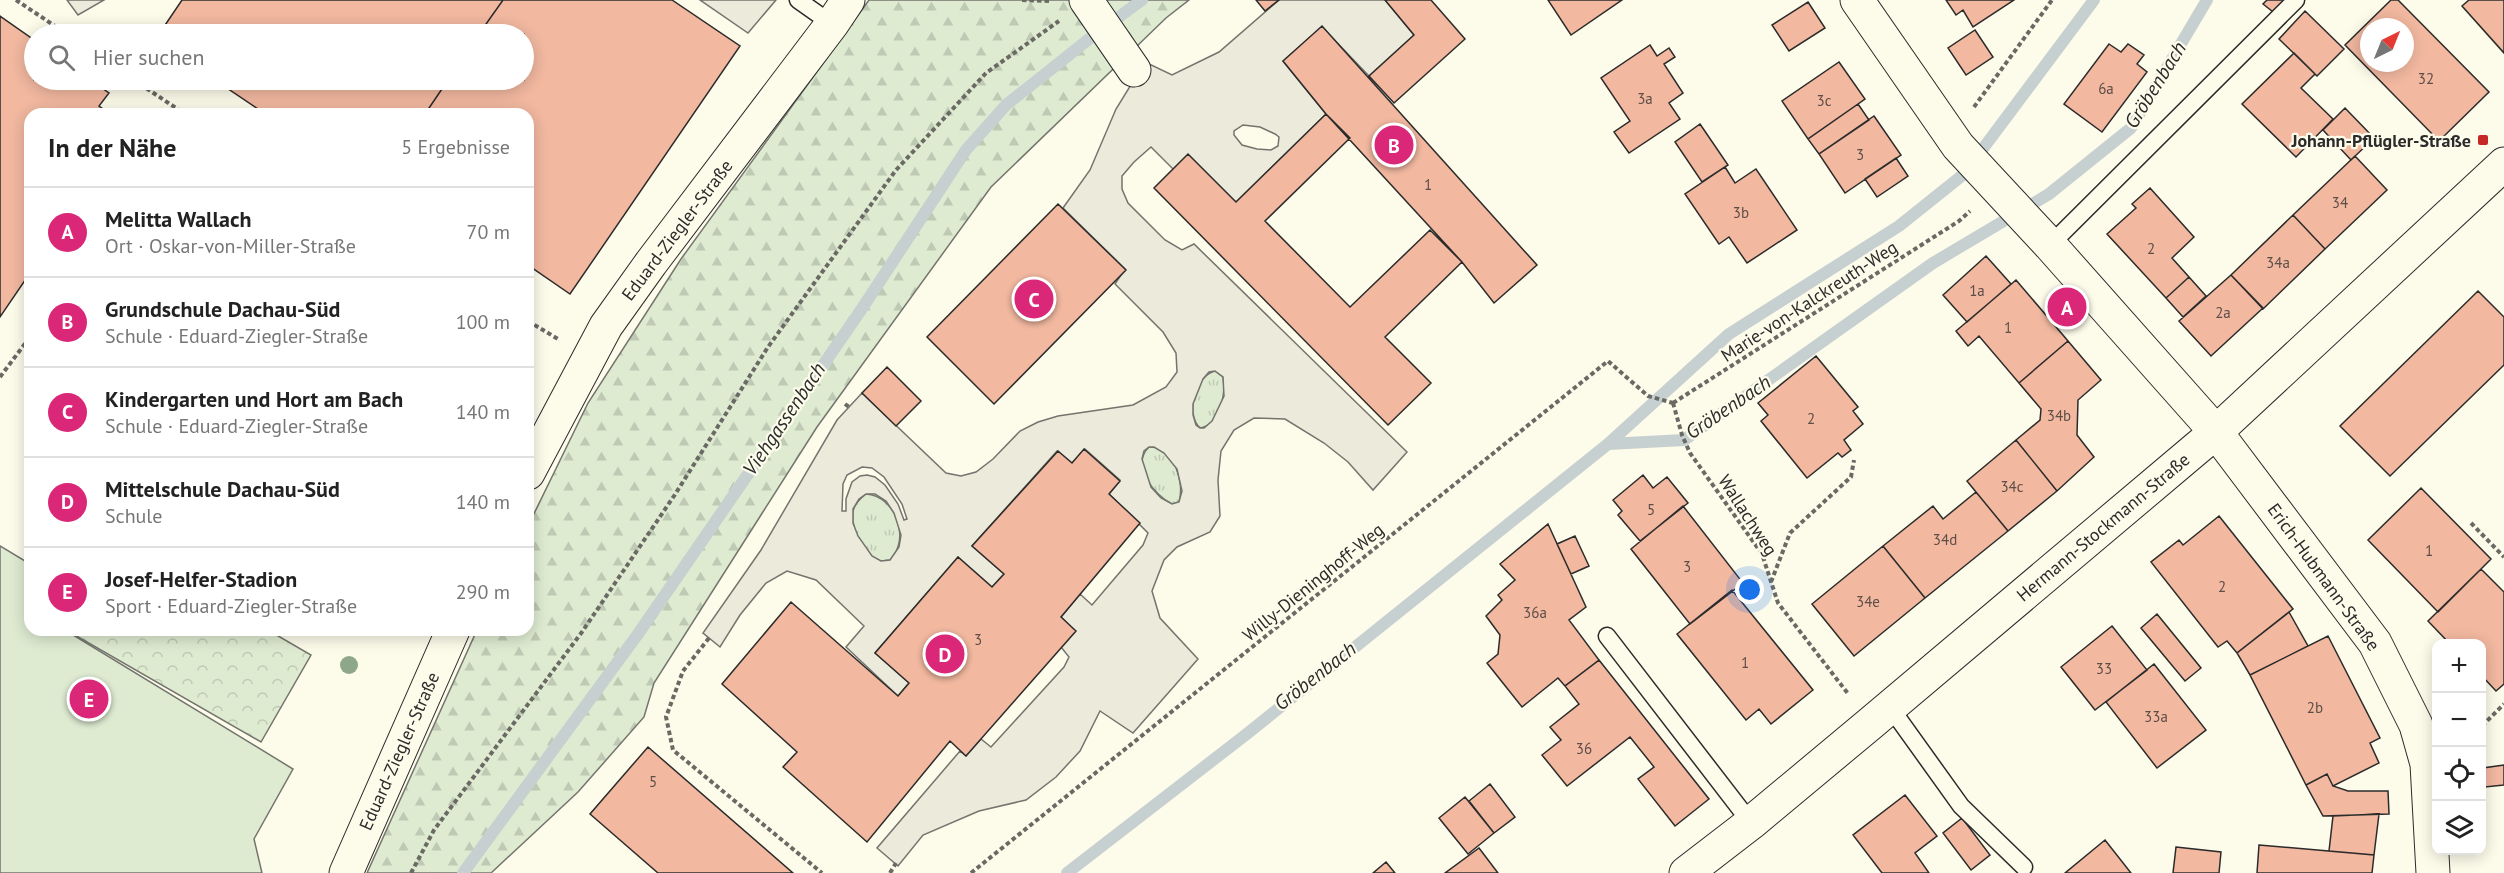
<!DOCTYPE html>
<html lang="de">
<meta charset="utf-8">
<style>
:root{--surface:#fff;--page:#f2f2f2;--text:#222;--muted:#767676;--line:#e0e0e0;--accent:#db2777}
body{margin:0;font-family:"PT Sans",sans-serif;background:var(--page);color:var(--text)}
.controls{position:absolute;right:18px;bottom:18px;display:grid;overflow:hidden;border-radius:12px;box-shadow:0 3px 15px #0003}
.controls button{width:54px;height:54px;display:grid;place-items:center;padding:0;border:0;border-bottom:2px solid var(--line);background:var(--surface);color:var(--text);font:30px sans-serif}
.compass{position:absolute;left:2360px;top:18px;width:54px;height:54px;border-radius:50%;background:var(--surface);box-shadow:0 3px 15px #0003;rotate:43deg}
.you{position:absolute;left:1750px;top:590px;width:21px;height:21px;margin:-15px;border:4px solid #fff;border-radius:50%;background:#1a73e8;box-shadow:0 0 0 9px #1a73e833}
.badge{display:grid;place-items:center;width:39px;height:39px;border-radius:50%;background:var(--accent);color:#fff;font-size:20px;font-weight:700}
.pin{position:absolute;translate:-50% -50%;border:3px solid #fff;box-shadow:0 2px 6px #0006}
.list{margin:0;padding:0;list-style:none}
h2{display:flex;justify-content:space-between;align-items:center;height:78px;margin:0;padding:0 24px;font-size:26px}
h2 small{font-size:20px;font-weight:400;color:var(--muted)}
.list li{display:grid;grid-template-columns:39px 1fr auto;gap:18px;align-items:center;box-sizing:border-box;height:90px;padding:0 24px;border-top:2px solid var(--line)}
.list b{display:block;font-size:22px;white-space:nowrap}
.list p{margin:0;font-size:20px;white-space:nowrap;color:var(--muted)}
.list em{font-size:20px;font-style:normal;color:var(--muted)}
.icon{flex:none;width:33px;height:33px;fill:none;stroke:currentColor;stroke-width:2;stroke-linecap:round;stroke-linejoin:round}
.map{position:relative;flex:none;width:2504px;height:873px;overflow:hidden}
.search{position:absolute;background:var(--surface);box-shadow:0 3px 15px #0003;left:24px;top:24px;width:510px;height:66px;display:flex;align-items:center;gap:15px;box-sizing:border-box;padding:0 21px;border-radius:33px;color:var(--muted);font-size:22px}
.panel{position:absolute;background:var(--surface);box-shadow:0 3px 15px #0003;left:24px;top:108px;width:510px;height:528px;border-radius:18px}
.map>svg:first-child{display:block}
.grass{fill:url(#grass-tufts);stroke:#74746e;stroke-width:1.5}
.forest{fill:url(#forest-firs);stroke:#74746e;stroke-width:1.5}
.park{fill:url(#park-crowns);stroke:#74746e;stroke-width:1.5}
.pitch{fill:#deebd1;stroke:#74746e;stroke-width:1.5}
.parking{fill:#eceadb;stroke:#74746e;stroke-width:1.5;fill-rule:evenodd}
.lines{fill:none;stroke-linecap:round;stroke-linejoin:round}
.stream{stroke:#c7d0d0;stroke-width:12}
.building{fill:#f2b8a0;stroke:#2b2b2b;stroke-width:1.5;fill-rule:evenodd}
.service-casing{stroke:#2b2b2b;stroke-width:19}
.minor-casing{stroke:#2b2b2b;stroke-width:35}
.path{stroke:#6a6964;stroke-width:4;stroke-dasharray:4.5 3;stroke-linecap:butt}
.service{stroke:#fdfbea;stroke-width:16}
.minor{stroke:#fdfbea;stroke-width:33}
.tree{fill:#8ea78a}
.poi-dot{fill:#c62828;stroke:#fdfbea;stroke-width:2}
.labels{text-anchor:middle;dominant-baseline:central;stroke-width:4.5;stroke-linejoin:round;paint-order:stroke}
.number-label{font-size:15px;fill:#5d4e48}
.poi-label{font-size:18px;font-weight:bold;fill:#2b2b2b;stroke:#fdfbea;text-anchor:end}
.street-label{font-size:18px;fill:#2b2b2b;stroke:#fdfbea}
.water-label{font-size:20px;font-style:italic;fill:#2b2b2b;stroke:#fdfbea}
</style>
<div class="map">
<svg width="2504" height="873" viewBox="0 0 2504 873">
<defs>
<pattern id="grass-tufts" width="24" height="20" patternUnits="userSpaceOnUse" patternTransform="scale(1.5)"><rect width="24" height="20" fill="#deebd1"/><path d="M3 7l-1-3M5 7V3M7 7l1-3M15 17l-1-3M17 17v-4M19 17l1-3" fill="none" stroke="#bfcab4"/></pattern>
<pattern id="forest-firs" width="22" height="20" patternUnits="userSpaceOnUse" patternTransform="scale(1.5)"><rect width="22" height="20" fill="#deebd1"/><path d="M5 1l3.5 6h-7zM16 11l3.5 6h-7z" fill="#bfcab4"/></pattern>
<pattern id="park-crowns" width="20" height="18" patternUnits="userSpaceOnUse" patternTransform="scale(1.5)"><rect width="20" height="18" fill="#deebd1"/><path d="M2 6a3 3 0 1 1 6 0M12 15a3 3 0 1 1 6 0" fill="none" stroke="#bfcab4"/></pattern>
</defs>
<rect width="100%" height="100%" fill="#fdfbea"/>
<!-- grass -->
<path class="grass" d="M1215 371 1223 377C1226 394 1220 425 1200 428 1185 414 1195 376 1215 371Z
M1149 447C1174 446 1185 482 1179 502L1172 504C1155 496 1130 465 1149 447Z
M866 494C896 496 911 539 890 560 888 560 881 561 880 561 863 557 848 524 854 508 856 502 861 498 866 494Z"/>
<!-- forest -->
<path class="forest" d="M869 0H1189L1166 18 991 187 817 427 654 683 644 717 578 792 491 873H367L477 630H528V526L588 403 681 259Z"/>
<!-- park -->
<path class="park" d="M66 630H268L311 655 261 742Z"/>
<!-- pitch -->
<path class="pitch" d="M0 546 30 564V630H65L293 769 254 839 262 873H0Z"/>
<!-- parking -->
<path class="parking" d="M67 0H104L78 15Z
M700 0H776L748 33Z
M1279 0H1385L1414 35 1369 76 1322 27 1283 61 1326 114 1236 202 1173 169 1151 147 1134 162 1122 176V189L1128 203 1165 240 1182 250 1194 244 1407 452 1373 490 1348 462 1324 443 1285 419 1254 418 1234 430 1221 451 1218 480 1220 516 1210 532 1177 547 1164 560 1152 591 1160 618 1198 659 1133 733 1100 711 1080 751 1056 777 1026 800 979 811 923 835 898 866 877 848 960 751 966 756 981 739 991 747 1064 667 1069 657 1061 647 1075 631 1061 617 1080 594 1092 605 1143 545 1148 533 1109 494 1120 480 1085 449 1072 463 1057 451 972 546 1004 574 992 587 958 557 875 653 909 683 898 696 846 647 864 626 816 580 787 571 766 583 740 615 720 647 703 633 761 550 837 420 862 393 946 473 961 476 976 472 993 459 1020 431 1038 422 1058 416 1133 405 1166 387 1177 372 1176 353 1163 332 1115 284 1125 269 1063 208 1090 170 1116 109 1145 62 1172 75 1219 52ZM1243 125 1260 127 1275 134 1279 137 1278 146 1271 150 1257 149 1242 145 1234 135V131ZM1215 371 1223 377 1224 396 1212 421 1204 428H1200L1196 425 1193 415V404L1203 379 1209 372ZM1149 447H1154L1164 453 1177 469 1182 491 1179 502 1172 504 1161 498 1151 487 1142 459 1144 451ZM862 467 872 468 884 477 902 504 907 519 904 520 898 504 885 485 875 477 867 475 860 476 852 482 846 499V511H842L843 484 847 475ZM866 494H875L886 501 894 513 901 535 899 547 890 560 881 561 872 556 858 536 853 523V509L859 499Z"/>
<g class="lines">
<!-- stream -->
<path class="stream" d="M1608 444 1729 334 1899 226 1964 174 2094 0
M463 873 638 634 863 307 966 150 1006 105 1089 39 1142 0
M1067 873 1248 733 1608 444 1684 440 1933 263 2049 194 2131 128 2207 0"/>
</g>
<!-- building -->
<path class="building" d="M182 0H503L479 34H159Z
M503 0H672L740 46 570 294 528 265V114H425L448 80H524V34H479Z
M1256 0H1279L1265 11Z
M1385 0H1431L1465 39 1394 103 1369 76 1414 35Z
M1548 0H1622L1571 35Z
M1946 0H2014L1973 27 1963 10 1956 15Z
M2267 0H2289L2277 15 2263 4Z
M2391 0H2398L2489 92 2439 141 2345 45ZM2369 27H2405V63H2369Z
M2469 0H2504V53L2462 6Z
M1808 2 1825 28 1789 51 1772 25Z
M2305 11 2344 49 2317 76 2279 39Z
M0 16 34 40V80H90L109 93 99 106 110 114H30V273L0 317Z
M1322 26 1537 265 1494 303 1462 262 1326 114 1283 61Z
M1975 30 1993 57 1966 75 1948 48Z
M2109 44 2121 52 2128 44 2144 55 2137 64 2147 72 2102 132 2064 104Z
M1650 45 1657 56 1669 48 1675 57 1664 64 1683 93 1669 103 1680 119 1629 153 1614 132 1630 121 1601 78Z
M2294 53 2315 74 2301 88 2333 119 2296 157 2242 104Z
M1839 62 1865 99 1808 139 1782 101Z
M215 80H448L425 114H259L261 111Z
M1858 104 1869 120 1819 154 1808 139Z
M2345 108 2374 138 2351 160 2323 130Z
M1326 114 1350 138 1265 221 1350 307 1430 230 1462 262 1385 337 1431 383 1388 425 1154 188 1188 154 1236 202Z
M1874 116 1901 155 1845 193 1819 154Z
M1700 124 1728 165 1702 182 1675 142Z
M2355 156 2387 190 2325 249 2293 215Z
M1896 158 1908 176 1877 197 1865 179Z
M1725 167 1735 183 1756 169 1797 230 1747 263 1729 237 1719 244 1685 194Z
M2150 188 2194 237 2172 258 2189 277 2166 298 2107 234 2136 208 2132 204Z
M1058 204 1126 270 994 404 927 337Z
M2293 215 2325 249 2263 309 2231 275Z
M1986 256 2011 284 1967 322 1943 295Z
M2231 275 2263 308 2211 356 2179 321Z
M2189 277 2206 296 2183 317 2166 298Z
M2016 280 2068 341 2019 383 1979 336 1968 346 1956 331Z
M2478 291 2504 317V365L2390 476 2340 426Z
M2068 341 2101 380 2078 400 2077 435 2094 457 2057 491 2016 440 2040 420 2041 409 2019 383Z
M1816 356 1858 407 1853 411 1863 424 1844 440 1851 450 1842 457 1838 453 1807 478 1761 421 1768 415 1758 403Z
M887 367 921 401 896 426 862 393Z
M2016 440 2057 491 2008 531 1967 481Z
M1084 449 1120 481 1109 494 1140 523 1061 617 1076 631 966 756 950 741 867 842 783 767 797 752 722 684 791 602 898 696 909 683 875 653 958 557 992 587 1004 574 972 546 1058 451 1072 463Z
M1643 475 1653 488 1667 477 1688 503 1640 541 1618 515 1622 511 1613 500Z
M2421 488 2491 559 2438 612 2368 540Z
M1976 492 2008 531 1925 598 1883 546 1933 506 1943 519Z
M1683 506 1743 583 1690 624 1631 549Z
M2219 516 2293 609 2237 653 2227 641 2218 647 2151 562 2179 540 2183 545Z
M1548 524 1586 607 1569 620 1599 660 1565 686 1558 678 1522 707 1487 663 1498 654 1500 635 1486 616 1502 600 1498 595 1515 580 1500 564Z
M1575 536 1589 566 1571 574 1557 544Z
M1883 546 1925 598 1854 656 1812 604Z
M2481 569 2504 592V684L2496 691 2482 676V644H2450L2428 621Z
M1732 590 1813 690 1771 724 1759 709 1746 720 1677 634Z
M2289 612 2308 646 2250 675 2237 653Z
M2157 614 2201 668 2185 681 2141 628Z
M2112 626 2147 670 2095 710 2061 667Z
M2328 636 2380 738 2370 743 2379 763 2333 786 2327 774 2306 785 2250 675Z
M1599 660 1709 799 1675 826 1638 779 1654 767 1630 737 1567 786 1542 755 1561 740 1550 727 1579 704 1565 686Z
M2154 664 2206 730 2157 768 2106 702Z
M648 747 793 873H658L590 814Z
M2504 765V785L2485 787 2483 768Z
M2327 774 2333 786 2348 791H2388L2389 814 2323 816 2306 785Z
M1490 784 1515 817 1494 833 1469 801Z
M1905 795 1937 836 1915 853 1929 873H1882L1853 835Z
M1465 797 1494 833 1468 854 1439 818Z
M2379 814 2374 855 2329 851 2333 816Z
M1962 818 1990 855 1971 870 1943 833Z
M2105 840 2131 873H2065Z
M2259 845 2374 855 2372 873H2257Z
M2176 847 2221 852 2219 873H2173Z
M1479 848 1498 873H1445Z
M1386 862 1395 873H1373Z"/>
<g class="lines">
<!-- service casing -->
<g class="service-casing">
<path id="service" d="M798 0 832 24
M2050 245 2296 0
M1607 636 1751 823
M1890 707 1961 806 2024 867"/>
</g>
<!-- minor casing -->
<g class="minor-casing">
<path id="minor" d="M1086 0 1134 70
M1857 0 1958 146 2050 245 2216 432 2375 643 2416 725 2427 764 2433 873
M528 473 606 326 651 263 832 24 848 0
M346 873 453 630
M1686 873 1751 823 1871 723 2216 432 2504 164"/>
</g>
<!-- path -->
<path class="path" d="M16 0 67 34
M1022 0 1051 1
M134 80 185 114
M1974 107 2052 0
M528 321 558 339
M0 377 30 337
M1673 403 1959 221 1970 211
M1673 403 1682 435 1690 453 1762 554 1778 603 1849 695
M845 404 849 407
M2471 523 2504 557
M1771 582 1790 533 1851 477 1854 460
M709 638 683 671 666 717 673 750 822 873
M2482 726 2504 704
M411 873 434 830 582 632 674 496 768 347 896 170 986 73 1059 21
M890 873 896 863
M971 873 1608 361 1648 396 1673 403"/>
<!-- service -->
<use href="#service" class="service"/>
<!-- minor -->
<use href="#minor" class="minor"/>
</g>
<!-- trees -->
<circle class="tree" cx="349" cy="665" r="9"/>
<!-- markers -->
<rect class="poi-dot" x="2477" y="134" width="12" height="12" rx="3"/>
<g class="labels">
<!-- number labels -->
<g class="number-label">
<text x="2426" y="78">32</text>
<text x="2106" y="88">6a</text>
<text x="1645" y="98">3a</text>
<text x="1824" y="100">3c</text>
<text x="1860" y="154">3</text>
<text x="1428" y="184">1</text>
<text x="2340" y="202">34</text>
<text x="1741" y="212">3b</text>
<text x="2151" y="248">2</text>
<text x="2278" y="262">34a</text>
<text x="1977" y="290">1a</text>
<text x="2223" y="312">2a</text>
<text x="2008" y="327">1</text>
<text x="2059" y="415">34b</text>
<text x="1811" y="418">2</text>
<text x="2012" y="486">34c</text>
<text x="1651" y="509">5</text>
<text x="1945" y="539">34d</text>
<text x="2429" y="550">1</text>
<text x="1687" y="566">3</text>
<text x="2222" y="586">2</text>
<text x="1868" y="601">34e</text>
<text x="1535" y="612">36a</text>
<text x="978" y="639">3</text>
<text x="1745" y="662">1</text>
<text x="2104" y="668">33</text>
<text x="2315" y="707">2b</text>
<text x="2156" y="716">33a</text>
<text x="1584" y="748">36</text>
<text x="653" y="781">5</text>
</g>
<!-- poi labels -->
<g class="poi-label">
<text x="2471" y="140">Johann-Pflügler-Straße</text>
</g>
<!-- street labels -->
<g class="street-label">
<text transform="translate(677 230) rotate(-53)">Eduard-Ziegler-Straße</text>
<text transform="translate(1809 301) rotate(-33)">Marie-von-Kalckreuth-Weg</text>
<text transform="translate(1748 515) rotate(57)">Wallachweg</text>
<text transform="translate(2103 527) rotate(-40)">Hermann-Stockmann-Straße</text>
<text transform="translate(2324 577) rotate(54)">Erich-Hubmann-Straße</text>
<text transform="translate(1313 582) rotate(-39)">Willy-Dieninghoff-Weg</text>
<text transform="translate(399 751) rotate(-66)">Eduard-Ziegler-Straße</text>
</g>
<!-- water labels -->
<g class="water-label">
<text transform="translate(2155 85) rotate(-58)">Gröbenbach</text>
<text transform="translate(1728 407) rotate(-34)">Gröbenbach</text>
<text transform="translate(784 419) rotate(-56)">Viehgassenbach</text>
<text transform="translate(1315 676) rotate(-38)">Gröbenbach</text>
</g>
</g>
</svg>
<div class="controls">
<button>+</button>
<button>−</button>
<button><svg class="icon" aria-label="locate" viewBox="0 0 24 24"><circle cx="12" cy="12" r="6"/><path d="M12 2v4M12 18v4M2 12h4M18 12h4"/></svg></button>
<button><svg class="icon" aria-label="layers" viewBox="0 0 24 24"><path d="M12 4l9 5-9 5-9-5zM3 14l9 5 9-5"/></svg></button>
</div>
<svg class="compass" viewBox="-18 -18 36 36"><path d="M0-13l5 13h-10z" fill="#e53935"/><path d="M0 13l5-13h-10z" fill="#767676"/></svg>
<div class="you"></div>
<div class="pin badge" style="left:2067px;top:307px">A</div>
<div class="pin badge" style="left:1394px;top:145px">B</div>
<div class="pin badge" style="left:1034px;top:299px">C</div>
<div class="pin badge" style="left:945px;top:654px">D</div>
<div class="pin badge" style="left:89px;top:699px">E</div>
<div class="search"><svg class="icon" aria-label="search" viewBox="0 0 24 24"><circle cx="10" cy="10" r="6"/><path d="M15 15l6 6"/></svg>Hier suchen</div>
<section class="panel">
<h2>In der Nähe<small>5 Ergebnisse</small></h2>
<ul class="list">
<li><span class="badge">A</span><div><b>Melitta Wallach</b><p>Ort · Oskar-von-Miller-Straße</p></div><em>70 m</em></li>
<li><span class="badge">B</span><div><b>Grundschule Dachau-Süd</b><p>Schule · Eduard-Ziegler-Straße</p></div><em>100 m</em></li>
<li><span class="badge">C</span><div><b>Kindergarten und Hort am Bach</b><p>Schule · Eduard-Ziegler-Straße</p></div><em>140 m</em></li>
<li><span class="badge">D</span><div><b>Mittelschule Dachau-Süd</b><p>Schule</p></div><em>140 m</em></li>
<li><span class="badge">E</span><div><b>Josef-Helfer-Stadion</b><p>Sport · Eduard-Ziegler-Straße</p></div><em>290 m</em></li>
</ul>
</section>
</div>
